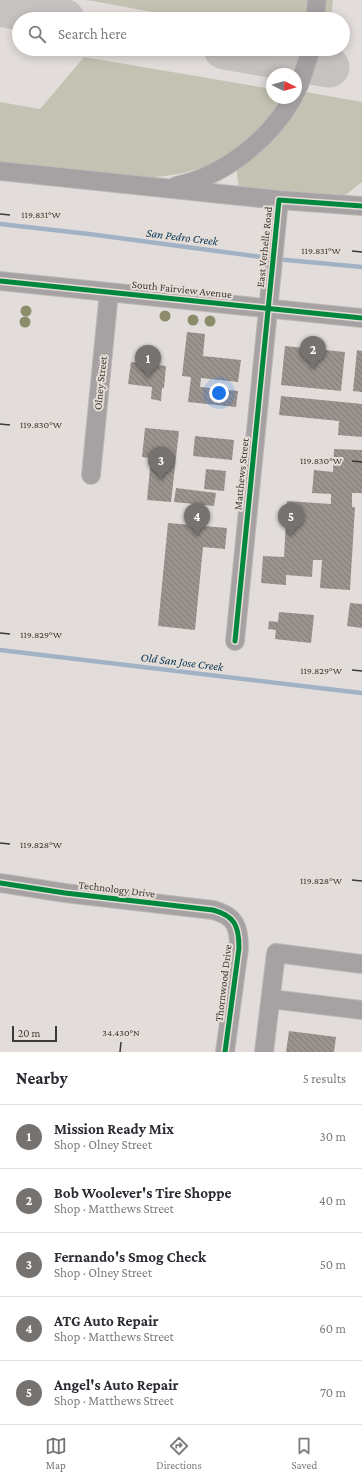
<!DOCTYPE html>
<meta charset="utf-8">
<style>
:root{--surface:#fff;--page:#f2f2f3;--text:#2b2b33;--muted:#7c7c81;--line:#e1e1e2;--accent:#76726f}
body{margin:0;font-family:"Crimson Pro",serif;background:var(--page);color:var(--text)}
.compass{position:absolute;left:266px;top:68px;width:36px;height:36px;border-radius:50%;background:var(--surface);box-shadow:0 2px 10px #0003;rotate:96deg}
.scale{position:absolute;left:12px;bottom:10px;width:45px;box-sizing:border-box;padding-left:4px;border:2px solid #3c3936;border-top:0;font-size:11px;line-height:14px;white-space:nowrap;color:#3c3936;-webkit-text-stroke:3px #e6dcd6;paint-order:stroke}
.you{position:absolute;left:219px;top:393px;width:14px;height:14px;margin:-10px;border:3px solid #fff;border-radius:50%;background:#1a73e8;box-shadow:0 0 0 6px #1a73e833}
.badge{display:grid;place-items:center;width:26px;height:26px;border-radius:50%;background:var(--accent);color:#fff;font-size:13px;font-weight:700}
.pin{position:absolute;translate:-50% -33px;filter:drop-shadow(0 1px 2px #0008)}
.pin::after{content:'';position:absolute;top:21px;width:14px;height:12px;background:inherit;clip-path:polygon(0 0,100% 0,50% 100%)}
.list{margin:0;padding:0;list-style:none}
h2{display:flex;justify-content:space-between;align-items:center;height:52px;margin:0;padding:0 16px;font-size:17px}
h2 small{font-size:13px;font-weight:400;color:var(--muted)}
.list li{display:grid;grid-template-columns:26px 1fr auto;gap:12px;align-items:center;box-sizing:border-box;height:64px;padding:0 16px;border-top:1px solid var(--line)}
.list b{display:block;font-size:15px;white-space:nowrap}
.list p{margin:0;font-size:13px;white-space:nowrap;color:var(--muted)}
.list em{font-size:13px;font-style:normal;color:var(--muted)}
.icon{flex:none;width:22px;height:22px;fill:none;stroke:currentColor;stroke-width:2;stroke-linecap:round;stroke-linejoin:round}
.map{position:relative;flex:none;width:362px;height:1052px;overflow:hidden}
.search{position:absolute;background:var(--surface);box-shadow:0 2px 10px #0003;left:12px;right:12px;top:12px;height:44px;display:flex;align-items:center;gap:10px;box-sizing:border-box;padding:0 14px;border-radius:22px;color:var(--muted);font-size:15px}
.sheet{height:372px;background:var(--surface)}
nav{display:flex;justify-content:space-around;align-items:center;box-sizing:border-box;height:56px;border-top:1px solid var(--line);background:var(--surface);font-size:11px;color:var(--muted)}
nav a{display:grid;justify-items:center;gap:2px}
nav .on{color:var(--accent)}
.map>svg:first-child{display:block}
.grass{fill:#c4c3b3}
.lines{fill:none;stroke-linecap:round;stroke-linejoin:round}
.stream{stroke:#a0b2c3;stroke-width:4.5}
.taxiway{stroke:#c6c2c0;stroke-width:41}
.building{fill:url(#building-back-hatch)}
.minor-casing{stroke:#bdb9b7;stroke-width:20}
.minor{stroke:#a6a1a3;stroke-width:18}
.cycleway-casing{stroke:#e6dcd6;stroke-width:8}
.cycleway{stroke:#00873e;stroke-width:5}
.tree{fill:#8c8c6a}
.ticks{fill:none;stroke:#3c3936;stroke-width:1.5}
.labels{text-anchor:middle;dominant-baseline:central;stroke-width:4;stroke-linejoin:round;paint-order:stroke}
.street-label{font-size:11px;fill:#3c3936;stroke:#e6dcd6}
.water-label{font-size:12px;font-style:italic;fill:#06395b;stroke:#e6dcd6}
.ticks-label{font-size:10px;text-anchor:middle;fill:#3c3936;stroke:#e6dcd6;stroke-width:4;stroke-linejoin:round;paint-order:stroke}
</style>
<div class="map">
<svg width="362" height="1052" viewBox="0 0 362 1052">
<defs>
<pattern id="building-back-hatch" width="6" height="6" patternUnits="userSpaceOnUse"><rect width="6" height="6" fill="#9a938e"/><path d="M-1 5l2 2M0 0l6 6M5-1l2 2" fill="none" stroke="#7f7975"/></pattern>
</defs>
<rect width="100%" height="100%" fill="#e2ddda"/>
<!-- grass -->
<path class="grass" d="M87 0H308L307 19H191Z
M322 0H333L331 19H321Z
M84 57 272 89V98H284C273 114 254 136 239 148 215 167 175 178 145 177L0 163V102L40 109Z
M306 92 362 102V182L343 197 239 189C239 182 236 176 237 169Z"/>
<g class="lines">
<!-- stream -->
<path class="stream" d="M0 224 89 234 269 258
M276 259 362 267
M0 650 362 693"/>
<!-- taxiway -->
<path class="taxiway" d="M0 6 64 19
M224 49 329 67"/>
</g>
<!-- building -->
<path class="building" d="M187 332 205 334 203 356 241 360 238 382 201 378 200 387 238 391 236 407 188 402 191 377 182 376Z
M285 346 345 352 341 391 281 385Z
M357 350 362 351V392L353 391Z
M131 362 166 366 164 388H162L161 401 151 399 152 387 128 384Z
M281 396 362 404V437L338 435 339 421 279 415Z
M145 428 179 431 171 502 147 500 151 458 142 457Z
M195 436 234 440 232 460 193 456Z
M334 449 362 450V493H352V507H355L350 590 320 588 322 560H313L312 577 286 575V585L261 583 263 556 284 557 287 501 331 504V494L312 493 314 470 333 472Z
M206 469 226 471 224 491 204 489Z
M176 488 216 493 214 506 174 502Z
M168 523 227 528 225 549 203 547 195 630 158 626Z
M350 603 362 604V628L347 626Z
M279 612 314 615 311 643 275 639 276 630 268 629 269 621 278 622Z
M289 1031 336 1037 334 1052H286Z"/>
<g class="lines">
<!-- minor casing -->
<g class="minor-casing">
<path id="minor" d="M315 19 317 0
M296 92 301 80 311 49
M0 171 279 200
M176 186C224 176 269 140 293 98
M0 281 362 318
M91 475 109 292
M235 641 279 200 362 206
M0 883 65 893 213 910C235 916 239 926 239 948L225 1052
M271 999 362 1010
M264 1052 276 953 362 964"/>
</g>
<!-- minor -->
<use href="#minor" class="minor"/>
<!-- cycleway casing -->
<g class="cycleway-casing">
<path id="cycleway" d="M0 281 362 318
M235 641 279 200 362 206
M0 883 65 893 213 910C235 916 239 926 239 948L225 1052"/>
</g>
<!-- cycleway -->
<use href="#cycleway" class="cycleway"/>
</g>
<!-- trees -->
<g class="tree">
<circle cx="26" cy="311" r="5.5"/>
<circle cx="165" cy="316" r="5.5"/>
<circle cx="193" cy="320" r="5.5"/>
<circle cx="210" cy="321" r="5.5"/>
<circle cx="25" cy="322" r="5.5"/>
</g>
<!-- ticks -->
<path class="ticks" d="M0 214 10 215M352 251 362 252M0 424 10 425M352 461 362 462M0 633 10 634M352 670 362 671M0 843 10 844M352 880 362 881M120 1052 121 1042"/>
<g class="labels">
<!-- street labels -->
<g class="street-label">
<text transform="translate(264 247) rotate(-84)">East Verhelle Road</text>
<text transform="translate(182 289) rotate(6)">South Fairview Avenue</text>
<text transform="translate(100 383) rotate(-84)">Olney Street</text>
<text transform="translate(241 474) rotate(-84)">Matthews Street</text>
<text transform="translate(117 889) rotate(7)">Technology Drive</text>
<text transform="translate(223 983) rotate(-83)">Thornwood Drive</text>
</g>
<!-- water labels -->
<g class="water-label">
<text transform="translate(182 237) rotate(7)">San Pedro Creek</text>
<text transform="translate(182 662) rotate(7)">Old San Jose Creek</text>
</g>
</g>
<g class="ticks-label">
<text x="41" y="218">119.831°W</text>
<text x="321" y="254">119.831°W</text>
<text x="41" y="428">119.830°W</text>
<text x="321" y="464">119.830°W</text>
<text x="41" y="638">119.829°W</text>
<text x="321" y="674">119.829°W</text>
<text x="41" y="848">119.828°W</text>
<text x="321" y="884">119.828°W</text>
<text x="121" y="1036">34.430°N</text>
</g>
</svg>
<svg class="compass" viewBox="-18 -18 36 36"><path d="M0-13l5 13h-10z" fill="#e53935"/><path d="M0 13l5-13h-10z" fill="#7c7c81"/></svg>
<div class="scale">20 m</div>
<div class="you"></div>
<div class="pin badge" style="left:148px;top:378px">1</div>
<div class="pin badge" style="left:313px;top:369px">2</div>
<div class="pin badge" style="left:161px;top:480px">3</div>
<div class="pin badge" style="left:197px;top:536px">4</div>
<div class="pin badge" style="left:291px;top:536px">5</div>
<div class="search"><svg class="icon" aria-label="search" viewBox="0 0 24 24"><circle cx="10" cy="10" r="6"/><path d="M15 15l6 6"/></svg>Search here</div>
</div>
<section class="sheet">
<h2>Nearby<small>5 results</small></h2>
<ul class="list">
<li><span class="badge">1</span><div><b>Mission Ready Mix</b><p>Shop · Olney Street</p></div><em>30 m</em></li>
<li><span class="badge">2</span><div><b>Bob Woolever's Tire Shoppe</b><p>Shop · Matthews Street</p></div><em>40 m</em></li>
<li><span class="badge">3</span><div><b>Fernando's Smog Check</b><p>Shop · Olney Street</p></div><em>50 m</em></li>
<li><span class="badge">4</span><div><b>ATG Auto Repair</b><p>Shop · Matthews Street</p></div><em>60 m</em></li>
<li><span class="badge">5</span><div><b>Angel's Auto Repair</b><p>Shop · Matthews Street</p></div><em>70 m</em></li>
</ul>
</section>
<nav>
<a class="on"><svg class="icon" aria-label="map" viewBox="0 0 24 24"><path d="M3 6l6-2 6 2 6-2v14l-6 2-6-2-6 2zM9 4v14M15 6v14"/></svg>Map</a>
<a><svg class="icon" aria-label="directions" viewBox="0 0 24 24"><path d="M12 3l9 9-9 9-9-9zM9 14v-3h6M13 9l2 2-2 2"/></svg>Directions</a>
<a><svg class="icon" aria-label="saved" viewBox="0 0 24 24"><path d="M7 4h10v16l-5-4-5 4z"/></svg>Saved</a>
</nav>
